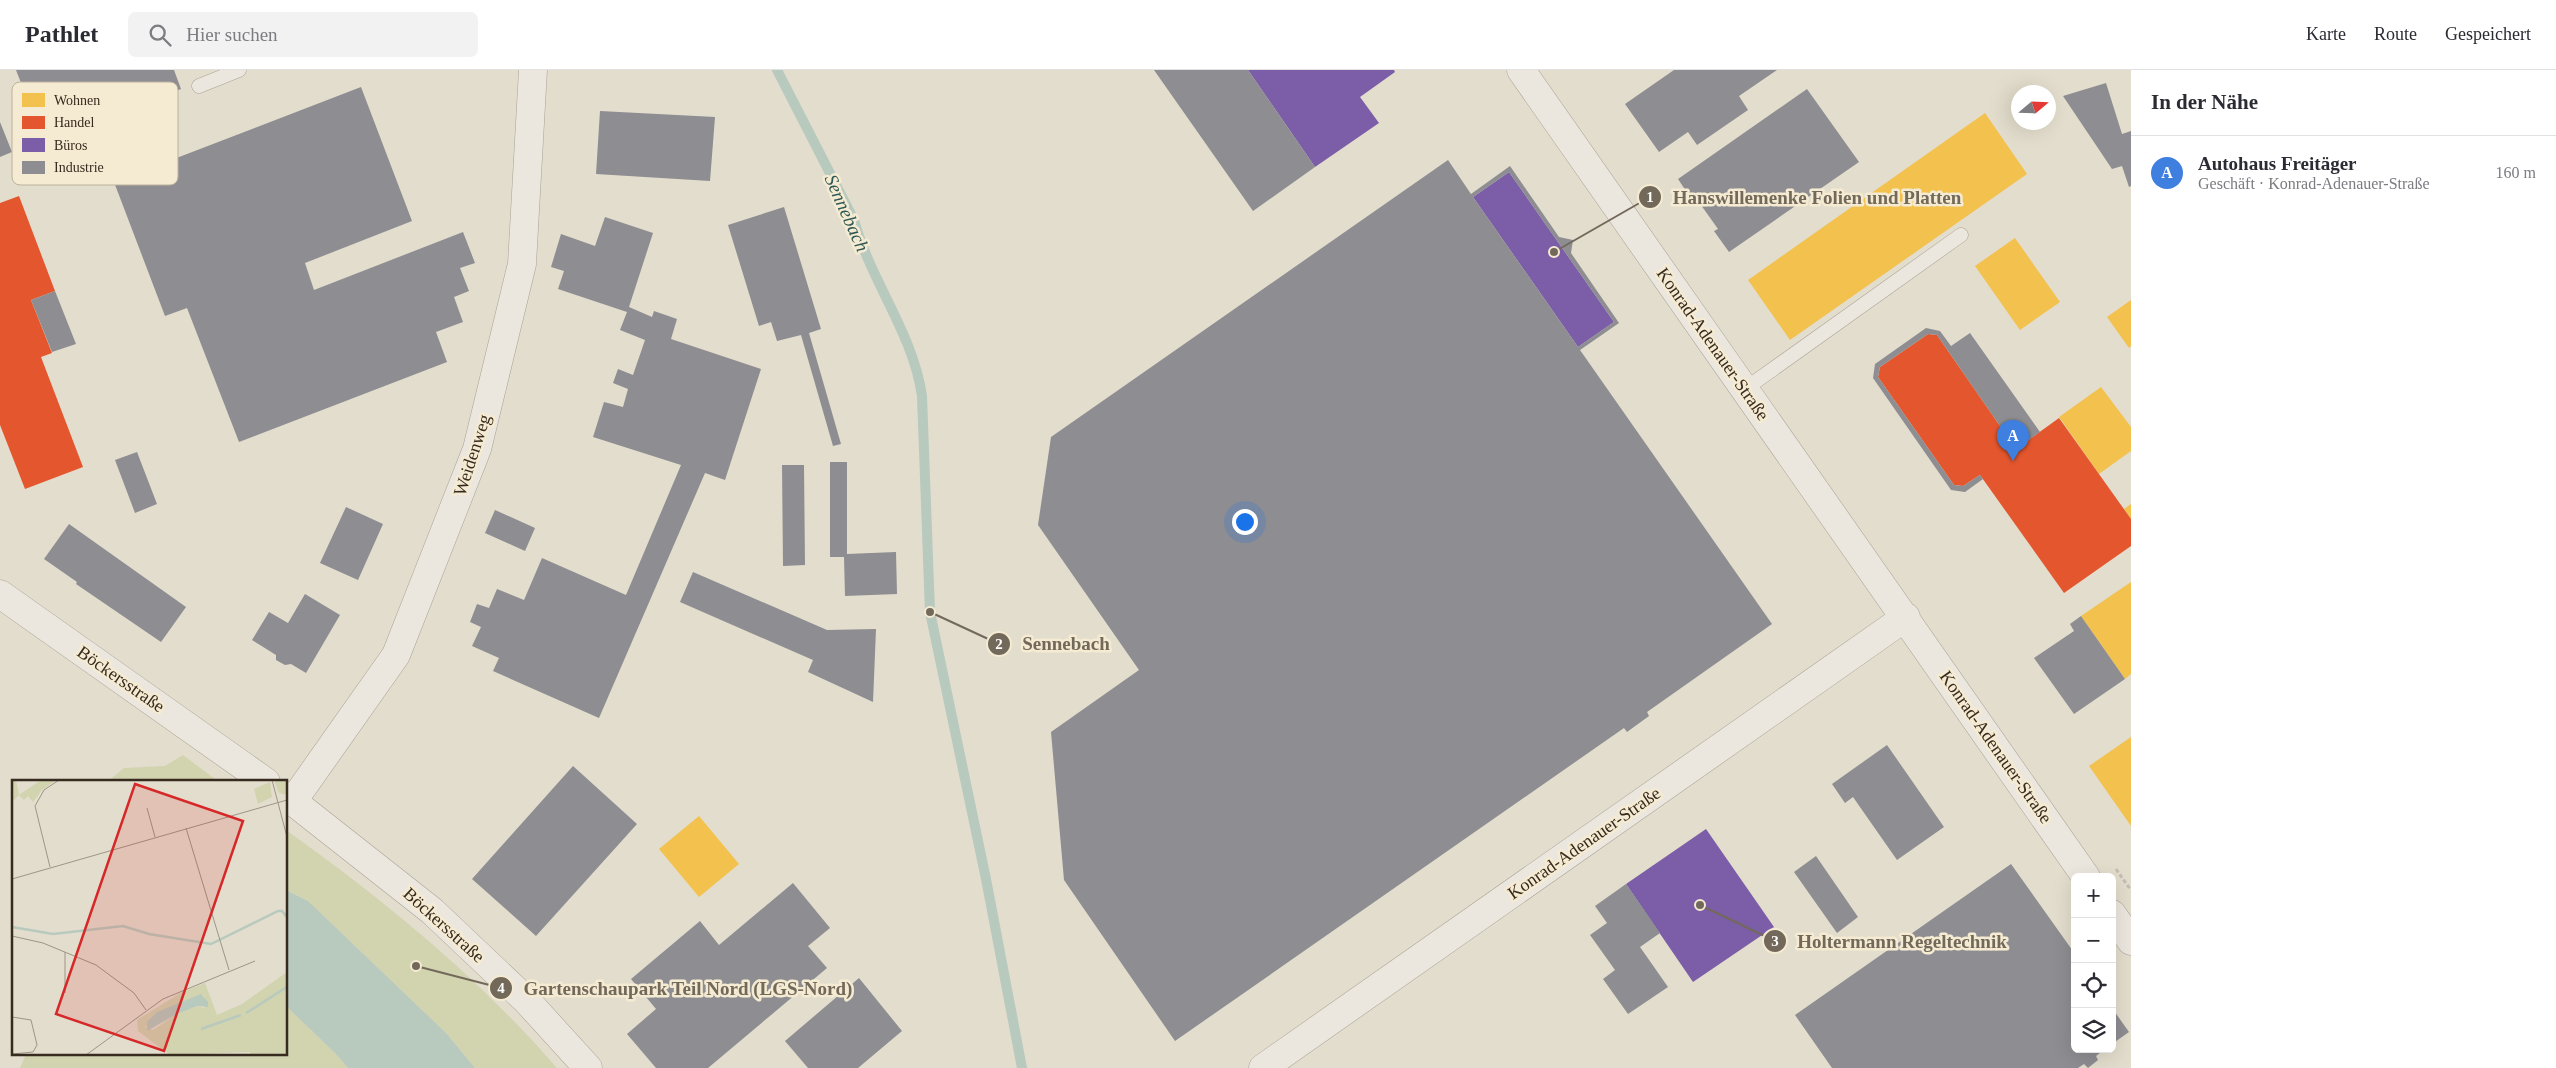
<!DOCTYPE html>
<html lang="de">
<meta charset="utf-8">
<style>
:root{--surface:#fff;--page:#f2f2f3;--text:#2b2b33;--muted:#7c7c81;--line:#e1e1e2;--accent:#111827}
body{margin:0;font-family:"Times New Roman",serif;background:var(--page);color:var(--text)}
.controls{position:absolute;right:15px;bottom:15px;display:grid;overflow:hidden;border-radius:8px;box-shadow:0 5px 20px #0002}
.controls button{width:45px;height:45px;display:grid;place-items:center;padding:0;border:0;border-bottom:1px solid var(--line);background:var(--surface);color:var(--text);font:25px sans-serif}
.compass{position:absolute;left:2011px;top:15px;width:45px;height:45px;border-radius:50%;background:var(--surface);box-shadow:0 5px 20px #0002;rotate:71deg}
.you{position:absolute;left:1244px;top:451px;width:18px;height:18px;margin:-12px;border:4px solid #fff;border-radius:50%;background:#1a73e8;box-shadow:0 0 0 8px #1a73e833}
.badge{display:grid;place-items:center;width:32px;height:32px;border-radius:50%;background:var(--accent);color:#fff;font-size:16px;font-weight:700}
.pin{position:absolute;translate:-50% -41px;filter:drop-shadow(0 1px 2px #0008)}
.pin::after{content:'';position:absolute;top:26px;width:18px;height:15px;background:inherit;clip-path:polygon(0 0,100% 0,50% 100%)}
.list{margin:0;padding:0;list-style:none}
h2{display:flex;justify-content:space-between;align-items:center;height:65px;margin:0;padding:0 20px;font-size:21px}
h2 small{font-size:16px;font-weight:400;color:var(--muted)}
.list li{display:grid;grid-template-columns:32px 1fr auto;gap:15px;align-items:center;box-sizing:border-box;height:75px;padding:0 20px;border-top:1px solid var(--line)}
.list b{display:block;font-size:19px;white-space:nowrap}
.list p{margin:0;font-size:16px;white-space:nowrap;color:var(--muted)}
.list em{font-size:16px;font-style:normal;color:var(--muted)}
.icon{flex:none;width:28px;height:28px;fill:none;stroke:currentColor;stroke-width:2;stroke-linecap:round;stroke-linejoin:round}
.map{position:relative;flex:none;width:2131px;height:998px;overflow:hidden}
header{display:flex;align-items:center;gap:30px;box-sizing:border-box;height:70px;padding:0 25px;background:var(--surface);border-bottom:1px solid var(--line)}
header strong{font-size:24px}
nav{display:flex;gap:28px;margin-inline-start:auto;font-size:18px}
.search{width:350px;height:45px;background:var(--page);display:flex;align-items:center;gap:12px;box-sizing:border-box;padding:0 18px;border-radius:8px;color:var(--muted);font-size:19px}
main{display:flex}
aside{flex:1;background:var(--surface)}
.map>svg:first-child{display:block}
.green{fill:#d2d3af}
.water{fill:#b8c9be}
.homes{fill:#f2c14e}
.shops{fill:#e4572e}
.offices{fill:#7b5ea7}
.industry{fill:#8d8d92;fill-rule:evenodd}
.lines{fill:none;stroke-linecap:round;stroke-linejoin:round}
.stream{stroke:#b8c9be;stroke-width:10}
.lane-casing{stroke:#a8a296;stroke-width:15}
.street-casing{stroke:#a8a296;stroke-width:29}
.path{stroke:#c4beb5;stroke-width:3;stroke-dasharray:4 2.5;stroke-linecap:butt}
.lane{stroke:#ece7de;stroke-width:14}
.street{stroke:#ece7de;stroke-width:28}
.labels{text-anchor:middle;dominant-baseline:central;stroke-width:5;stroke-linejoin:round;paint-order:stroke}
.street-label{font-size:18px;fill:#372a1e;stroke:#f5ebd2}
.water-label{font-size:19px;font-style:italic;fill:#2d5754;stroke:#f5ebd2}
.inset-river{fill:none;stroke:#b8c9be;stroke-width:2.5}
.inset-road{fill:none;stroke:#9e9587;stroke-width:1}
.view{fill:#d62828;fill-opacity:0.15;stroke:#d62828;stroke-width:2.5}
.inset-edge{fill:none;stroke:#372a1e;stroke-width:2.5}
.key{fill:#f5ebd2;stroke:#bcb19c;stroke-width:1}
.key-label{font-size:14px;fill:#372a1e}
.leader{fill:none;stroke:#73695b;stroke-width:2}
.callout-dot{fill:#73695b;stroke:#f5ebd2;stroke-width:2}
.mark-label{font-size:15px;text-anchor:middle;font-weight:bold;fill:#fff}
.callout-label{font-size:19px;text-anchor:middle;font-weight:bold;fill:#73695b;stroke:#f5ebd2;stroke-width:5;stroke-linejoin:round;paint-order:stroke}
</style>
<header>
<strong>Pathlet</strong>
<div class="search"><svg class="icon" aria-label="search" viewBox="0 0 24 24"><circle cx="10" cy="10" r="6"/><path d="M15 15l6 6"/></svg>Hier suchen</div>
<nav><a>Karte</a><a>Route</a><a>Gespeichert</a></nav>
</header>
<main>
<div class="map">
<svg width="2131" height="998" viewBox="0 0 2131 998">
<rect width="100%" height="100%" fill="#e3ddcd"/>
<!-- green -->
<path class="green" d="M183 685 219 712H107L124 698 165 696Z
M286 760C384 830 478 907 557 998H475L446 963 308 831 286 820Z
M286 936 335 983 348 998H20L26 984H286Z"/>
<!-- water -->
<path class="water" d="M286 820 308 831 446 963 475 998H348L335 983 286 936Z"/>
<!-- homes -->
<path class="homes" d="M1985 43 2027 104 1790 270 1748 210Z
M2015 168 2060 232 2020 260 1975 196Z
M2131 230V276L2129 278 2107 247Z
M2101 317 2131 357V381L2099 404 2059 347Z
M2131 434V449L2124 439Z
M2131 512V604L2125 609 2081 546Z
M2131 667V756L2089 696Z
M699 746 739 794 699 827 659 779Z"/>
<!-- shops -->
<path class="shops" d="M19 126 55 221 31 230 52 283 41 287 83 397 25 419 0 355V133Z
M1928 264 1937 265 2016 379 2059 348 2131 449V476L2064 523 1980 405 1963 416 1954 415 1878 307 1880 297Z"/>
<!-- offices -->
<path class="offices" d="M1248 0H1394L1395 2 1360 27 1379 53 1315 97Z
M1509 102 1614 252 1578 277 1473 127Z
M1706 759 1774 857 1693 912 1626 814Z"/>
<!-- industry -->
<path class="industry" d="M16 0H174L181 19 44 72Z
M1154 0H1248L1315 97 1253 141Z
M1674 0H1777L1739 26 1748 40 1697 75 1688 62 1659 82 1625 34Z
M2106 13 2122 64 2131 61V116L2129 117 2122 96 2112 99 2063 26Z
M361 17 412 151 305 193 314 220 463 162 475 193 460 198 469 221 454 227 463 252 436 262 447 292 239 372 187 238 165 246 114 112Z
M1807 19 1859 92 1729 182 1714 161 1718 159 1696 128 1692 130 1678 109Z
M600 41 715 47 710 111 596 104Z
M0 52 12 82 0 87Z
M1448 90 1471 124 1510 96 1559 167 1573 170 1571 183 1619 253 1580 280 1772 554 1647 642 1649 646 1627 662 1624 658 1175 971 1064 810 1051 662 1139 600 1038 455 1051 367ZM1509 102 1614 252 1578 277 1473 127Z
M784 137 821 259 809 263 841 374 833 376 801 265 777 271 771 252 759 256 728 155Z
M605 147 653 163 629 237 652 247 654 241 677 249 671 269 761 299 725 410 705 403 599 648 493 601 499 588 472 576 481 557 470 552 477 534 489 538 497 519 524 530 542 488 626 525 681 395 593 367 604 332 623 337 628 319 613 313 618 299 633 305 645 270 620 260 627 242 558 219 564 201 551 197 561 164 595 176Z
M55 221 76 274 52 282 31 230Z
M1926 258 1940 261 1951 276 1970 263 2040 362 2016 379 1937 265 1928 264 1880 297 1878 307 1954 415 1963 416 1980 405 1983 409 1965 422 1951 420 1873 308 1875 294Z
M137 382 157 434 135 443 115 390Z
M830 392H847V484L896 482 897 524 845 526 844 487H830Z
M782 395H804L805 495 783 496Z
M346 437 383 454 358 510 320 493Z
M495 440 535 458 525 481 485 463Z
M69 454 186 537 161 572 76 514 77 512 44 489Z
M693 502 827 560 876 559 873 632 808 602 813 590 680 532Z
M305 524 340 545 306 603 291 594 285 595 276 590V585L252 570 269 542 288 553Z
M2081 546 2125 609 2074 644 2034 588 2074 561 2070 554Z
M1887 675 1944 757 1897 790 1853 727 1845 733 1832 714Z
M573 696 637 754 536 866 472 809Z
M1816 786 1858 847 1837 863 1794 802Z
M2011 794 2075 884V979H2105L2096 986 2098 990 2088 998 2084 994 2078 998H1832L1795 945Z
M793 813 830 858 808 876 827 898 708 998H656L627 964 656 939 631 909 700 851 719 875Z
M1626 814 1660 863 1640 877 1668 917 1628 944 1603 909 1615 900 1590 865 1607 853 1595 836Z
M859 908 902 961 858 998H808L785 971Z
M2112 938 2129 962 2112 974Z"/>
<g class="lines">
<!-- stream -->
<path class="stream" d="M777 0 854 150C871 212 913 263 922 326L930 542 986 809 1022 998"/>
<!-- lane casing -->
<g class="lane-casing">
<path id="lane" d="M199 16 239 0
M1745 319 1961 165"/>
</g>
<!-- street casing -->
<g class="street-casing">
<path id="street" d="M1521 0 2086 807
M0 524 266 712
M286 726 432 841 527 931 588 998
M293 731 396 585 477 379 522 194 533 0
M2112 844 2131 871
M1263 998 1906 547"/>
</g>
<!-- path -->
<path class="path" d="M2116 799 2130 819"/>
<!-- lane -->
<use href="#lane" class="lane"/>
<!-- street -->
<use href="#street" class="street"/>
</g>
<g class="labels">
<!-- street labels -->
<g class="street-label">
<text transform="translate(1713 274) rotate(55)">Konrad-Adenauer-Straße</text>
<text transform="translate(472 385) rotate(-72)">Weidenweg</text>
<text transform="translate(121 609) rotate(35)">Böckersstraße</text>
<text transform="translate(1996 677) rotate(55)">Konrad-Adenauer-Straße</text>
<text transform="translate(1584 773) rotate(-35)">Konrad-Adenauer-Straße</text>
<text transform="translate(444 855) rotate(42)">Böckersstraße</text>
</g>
<!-- water labels -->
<g class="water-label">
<text transform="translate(847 143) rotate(66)">Sennebach</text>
</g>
</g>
<!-- overview -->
<g transform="translate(12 710)">
<rect width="275" height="275" fill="#e3ddcd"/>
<path d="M0 0H4L7 15 29 0H44L29 11 21 22 16 16 12 20 7 15 0 22ZM262 0H275V15L267 13ZM258 2 260 17 246 24 242 9ZM275 192V275H238V272L158 275 126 251 125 240 170 212 193 203 205 235 230 224ZM192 215V228L185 226 163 235 141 250 133 247Z" fill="#d2d3af" fill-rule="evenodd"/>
<path d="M189 214 196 222V227L185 226 163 235 135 251V242L145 232Z" fill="#b8c9be"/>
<path class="inset-river" d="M0 147 41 154 111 146 137 154 199 164 266 131H270L275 137M234 233 275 207M189 249 229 235"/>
<path class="inset-road" d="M260 0 275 57M135 28 143 57M174 48 217 190M38 87 23 26 32 10 47 0M0 99 275 20M0 156 31 163 84 185 122 213 134 230M53 172V213M0 237 19 240 25 265 21 272 0 274M74 275 151 219 243 181"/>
<path class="view" d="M123 4 231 41 152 271 44 234Z"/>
<rect width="275" height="275" class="inset-edge"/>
</g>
<!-- legend -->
<rect x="12" y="12" width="166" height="103" rx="8" class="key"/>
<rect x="22" y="23" width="23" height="14" fill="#f2c14e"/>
<rect x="22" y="46" width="23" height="13" fill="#e4572e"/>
<rect x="22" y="68" width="23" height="14" fill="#7b5ea7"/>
<rect x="22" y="91" width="23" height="13" fill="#8d8d92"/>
<g class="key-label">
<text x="54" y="35">Wohnen</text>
<text x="54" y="57">Handel</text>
<text x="54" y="80">Büros</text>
<text x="54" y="102">Industrie</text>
</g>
<!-- callouts -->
<path class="leader" d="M1554 182L1650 127M930 542L999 574M1700 835L1775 871M416 896L501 918"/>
<g class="callout-dot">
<circle cx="1554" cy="182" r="5"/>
<circle cx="930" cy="542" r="5"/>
<circle cx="1700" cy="835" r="5"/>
<circle cx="416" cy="896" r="5"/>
<circle cx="1650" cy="127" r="12"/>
<circle cx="999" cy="574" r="12"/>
<circle cx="1775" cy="871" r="12"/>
<circle cx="501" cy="918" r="12"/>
</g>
<g class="mark-label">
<text x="1650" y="132">1</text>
<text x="999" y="579">2</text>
<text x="1775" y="876">3</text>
<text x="501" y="923">4</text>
</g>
<g class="callout-label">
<text x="1817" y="134">Hanswillemenke Folien und Platten</text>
<text x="1066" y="580">Sennebach</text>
<text x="1902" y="878">Holtermann Regeltechnik</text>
<text x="688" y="925">Gartenschaupark Teil Nord (LGS-Nord)</text>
</g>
</svg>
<div class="controls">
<button>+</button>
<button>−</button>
<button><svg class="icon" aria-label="locate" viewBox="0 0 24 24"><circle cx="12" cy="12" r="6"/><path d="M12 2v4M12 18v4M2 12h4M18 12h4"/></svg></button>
<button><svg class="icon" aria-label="layers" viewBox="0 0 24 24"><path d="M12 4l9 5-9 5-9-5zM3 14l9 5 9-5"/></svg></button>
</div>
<svg class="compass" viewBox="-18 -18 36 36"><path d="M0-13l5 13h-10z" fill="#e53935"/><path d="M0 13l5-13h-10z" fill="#7c7c81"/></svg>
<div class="you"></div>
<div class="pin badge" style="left:2013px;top:391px;background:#3f7fe0">A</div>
</div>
<aside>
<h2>In der Nähe<small></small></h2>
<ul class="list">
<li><span class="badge" style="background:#3f7fe0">A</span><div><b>Autohaus Freitäger</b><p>Geschäft · Konrad-Adenauer-Straße</p></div><em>160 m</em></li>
</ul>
</aside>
</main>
